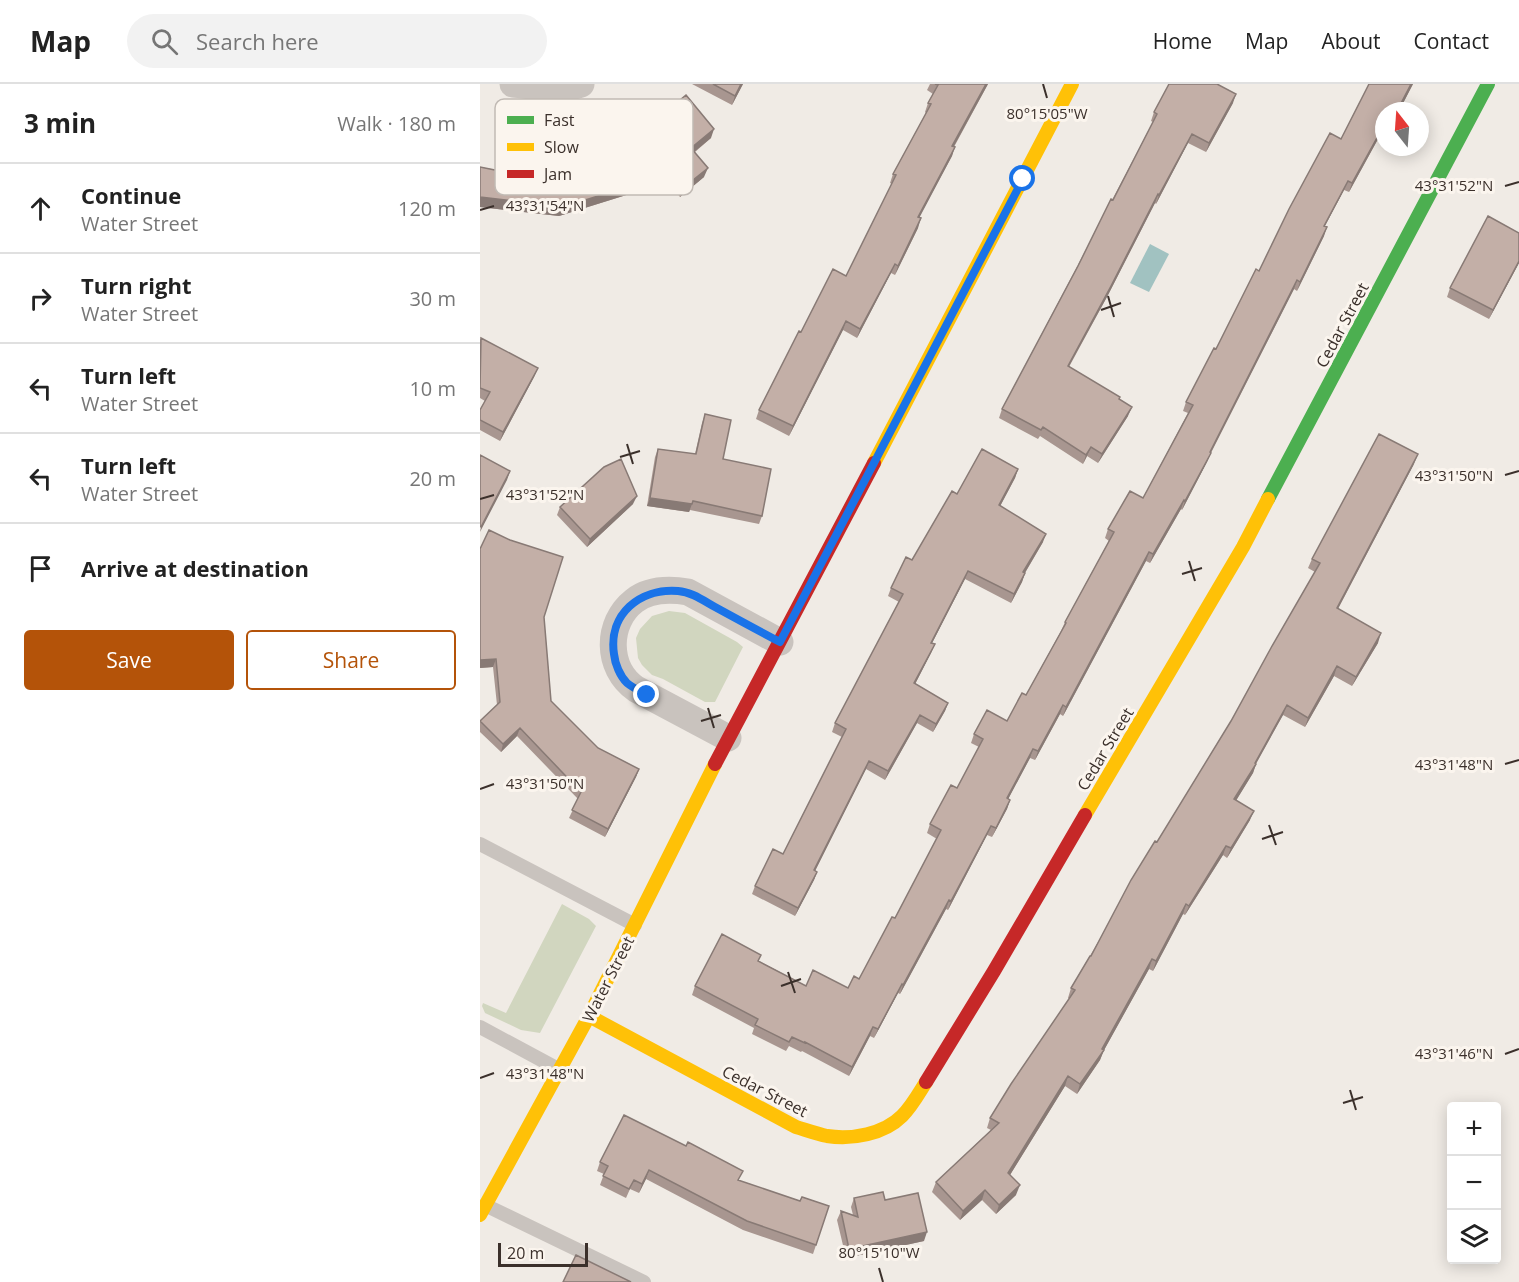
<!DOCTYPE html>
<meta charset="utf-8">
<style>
:root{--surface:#fff;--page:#f2f2f2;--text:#222;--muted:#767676;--line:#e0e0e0;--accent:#b45309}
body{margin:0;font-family:"Open Sans",sans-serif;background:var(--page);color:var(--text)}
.controls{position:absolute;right:18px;bottom:18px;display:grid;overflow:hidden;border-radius:6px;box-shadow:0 3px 15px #0003}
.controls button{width:54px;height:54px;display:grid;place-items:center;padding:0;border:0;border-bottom:2px solid var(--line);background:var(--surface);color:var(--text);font:30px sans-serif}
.compass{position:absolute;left:895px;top:18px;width:54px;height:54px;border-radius:50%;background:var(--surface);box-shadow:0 3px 15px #0003;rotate:343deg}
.scale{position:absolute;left:18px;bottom:15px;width:90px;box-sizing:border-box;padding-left:6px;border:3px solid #3b302b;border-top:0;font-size:16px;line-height:21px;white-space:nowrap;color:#3b302b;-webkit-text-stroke:4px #fbf5ee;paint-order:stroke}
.stop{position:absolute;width:18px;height:18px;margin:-14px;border:4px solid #1a73e8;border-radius:50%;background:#fff}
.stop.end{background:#1a73e8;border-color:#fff;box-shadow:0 2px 6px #0008}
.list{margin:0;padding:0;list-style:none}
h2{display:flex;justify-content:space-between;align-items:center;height:78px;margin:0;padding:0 24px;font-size:26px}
h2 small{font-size:20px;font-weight:400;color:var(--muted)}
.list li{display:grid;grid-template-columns:39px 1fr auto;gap:18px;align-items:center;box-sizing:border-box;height:90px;padding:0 24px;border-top:2px solid var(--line)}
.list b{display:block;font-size:22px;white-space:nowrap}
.list p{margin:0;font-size:20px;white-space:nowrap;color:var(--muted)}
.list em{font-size:20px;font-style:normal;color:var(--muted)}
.actions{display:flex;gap:12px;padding:18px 24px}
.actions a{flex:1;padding:14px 0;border:2px solid var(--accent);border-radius:6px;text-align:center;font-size:21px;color:var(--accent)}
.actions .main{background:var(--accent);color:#fff}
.icon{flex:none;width:33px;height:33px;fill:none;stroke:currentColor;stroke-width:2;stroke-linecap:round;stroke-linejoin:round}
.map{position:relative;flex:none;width:1039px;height:1198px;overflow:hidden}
header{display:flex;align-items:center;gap:36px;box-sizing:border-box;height:84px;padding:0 30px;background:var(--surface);border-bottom:2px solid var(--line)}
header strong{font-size:28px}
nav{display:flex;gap:33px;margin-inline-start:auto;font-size:21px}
.search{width:420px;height:54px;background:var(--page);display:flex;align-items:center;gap:15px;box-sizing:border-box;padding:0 21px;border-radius:33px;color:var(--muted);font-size:22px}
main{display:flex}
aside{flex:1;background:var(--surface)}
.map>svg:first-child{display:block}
.green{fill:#d1d6bf}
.water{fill:#a1c2c1}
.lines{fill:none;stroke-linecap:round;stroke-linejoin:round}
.lane{stroke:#c9c3be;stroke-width:14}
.street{stroke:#c9c3be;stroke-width:27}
.fast{stroke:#4caf50;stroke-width:14}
.slow{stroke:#ffc107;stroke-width:14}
.jam{stroke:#c62828;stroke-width:14}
.wall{fill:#a89690}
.shaded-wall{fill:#887a75}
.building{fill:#c3afa7;stroke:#887a75;stroke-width:1.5}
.route{stroke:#1a73e8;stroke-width:8}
.ticks{fill:none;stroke:#3b302b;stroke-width:2}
.labels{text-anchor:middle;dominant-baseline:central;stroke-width:6;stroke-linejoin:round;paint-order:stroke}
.street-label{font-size:16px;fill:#3b302b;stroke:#fbf5ee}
.key{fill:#fbf5ee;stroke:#c1bab4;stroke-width:1.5}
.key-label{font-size:16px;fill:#3b302b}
.ticks-label{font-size:15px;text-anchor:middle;fill:#3b302b;stroke:#fbf5ee;stroke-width:6;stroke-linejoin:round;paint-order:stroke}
</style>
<header>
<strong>Map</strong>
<div class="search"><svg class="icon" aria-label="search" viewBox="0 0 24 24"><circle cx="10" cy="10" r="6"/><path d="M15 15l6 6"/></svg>Search here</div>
<nav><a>Home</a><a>Map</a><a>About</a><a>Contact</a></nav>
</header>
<main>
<aside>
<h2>3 min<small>Walk · 180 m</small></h2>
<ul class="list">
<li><svg class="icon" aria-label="ahead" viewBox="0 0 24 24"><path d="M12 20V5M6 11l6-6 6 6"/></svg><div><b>Continue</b><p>Water Street</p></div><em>120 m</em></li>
<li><svg class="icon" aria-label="right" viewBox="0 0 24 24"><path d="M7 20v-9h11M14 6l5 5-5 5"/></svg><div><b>Turn right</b><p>Water Street</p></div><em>30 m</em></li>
<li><svg class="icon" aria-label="left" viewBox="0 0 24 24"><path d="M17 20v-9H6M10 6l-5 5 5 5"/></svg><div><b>Turn left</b><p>Water Street</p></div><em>10 m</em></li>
<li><svg class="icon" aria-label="left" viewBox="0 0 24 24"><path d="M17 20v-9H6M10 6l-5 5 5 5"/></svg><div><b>Turn left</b><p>Water Street</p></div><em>20 m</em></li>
<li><svg class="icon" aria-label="arrive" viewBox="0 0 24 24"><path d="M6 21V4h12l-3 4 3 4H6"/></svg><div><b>Arrive at destination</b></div></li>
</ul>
<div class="actions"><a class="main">Save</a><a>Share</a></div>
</aside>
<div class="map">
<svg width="1039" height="1198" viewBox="0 0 1039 1198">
<rect width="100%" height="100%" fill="#f0ebe5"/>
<!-- green -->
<path class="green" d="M189 527 205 529 257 558 263 563 235 618H225L183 595 172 591 162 581 158 574 156 554 160 545 172 532Z
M82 820 109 835 116 842 60 949 41 946 5 929 2 922 3 919 26 929Z"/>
<!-- water -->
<path class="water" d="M670 160 689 170 669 208 650 199Z"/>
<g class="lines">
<!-- lane -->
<path class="lane" d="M0 760 155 841
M0 943 80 986
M5 1121 164 1198"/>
<!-- street -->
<path class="street" d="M33 0C55 2 79 8 101 0
M248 654 156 605C126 584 126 539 154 517 169 505 190 505 208 508L300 558"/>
<!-- fast -->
<path class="fast" d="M788 415 1008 0"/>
<!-- slow -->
<path class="slow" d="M394 379 592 0
M605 731 763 463 788 415
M109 932 316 1043C326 1046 337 1050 347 1052 372 1056 404 1050 422 1032 432 1022 439 1009 446 998
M0 1131 109 932 235 680"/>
<!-- jam -->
<path class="jam" d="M235 680 394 379
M446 998 514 887 605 731"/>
</g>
<!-- wall -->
<path class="wall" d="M212 0H263L252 21Z
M450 0H508L474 63 472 72 439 133 438 144 415 191 411 189 377 254 363 246 309 352 276 335 279 326 321 248 366 192 412 100 410 99 413 90 446 29 445 28 448 19 453 10 447 6Z
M889 0H933L919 27H904V44L869 108 864 106 845 142 844 152 817 207 814 205 731 369 727 378 702 426 701 425 670 479 666 477 583 632 580 630 555 676 550 674 528 715 530 716 527 725 512 753 507 751 468 826 466 825 420 910 418 909 394 954 390 952 369 992 322 967 321 968 309 962 306 967 272 950 274 944 212 911 215 902 279 877 326 902 368 904 379 895 415 834 457 755 447 749 450 740 477 704 499 663 491 659 494 650 527 637 546 611 581 547 585 538 629 457 625 454 628 445 663 414 708 329 703 327 706 318 779 187 861 55Z
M753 19 726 68 708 59 676 120 675 119 628 211 589 283 639 316 648 332 618 379 607 372 603 380 560 352 558 355 519 334 522 325 673 38 671 37 674 28Z
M231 54 215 68 224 93 200 113 188 98 79 132 0 123V83L23 87V82L27 73 83 79Z
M1039 149V179L1009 235 967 213 970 204Z
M0 255 58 284 54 293 20 357 0 346V326L5 317 0 314Z
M225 330 243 375 282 432 279 440 210 426 209 428 167 422 175 373 178 365 215 370 222 339Z
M934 380 858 525 898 559 872 602 854 592 825 643 803 631 776 680 773 689 756 716 770 736 747 774 743 771 705 831 703 830 673 887 669 885 624 966 620 976 597 1010 585 1002 530 1091 536 1111 516 1130 502 1116 480 1136 452 1108 456 1098 511 1046 507 1044 510 1034 590 915 588 914 591 904 677 758 751 637 835 488 828 484 832 475Z
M538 385 535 394 520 422 563 458 545 489 542 498 531 519 485 495 452 559 455 560 451 569 435 600 468 619 465 627 453 648 437 639 405 696 386 685 335 787 337 788 334 796 315 832 272 810 275 802 303 770 362 653 352 648 355 639 419 518 408 512 411 504 432 476 477 410Z
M153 420 107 463 77 431 80 423Z
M64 533 71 617 118 664 159 685 156 693 125 753 89 734 98 715 37 652 21 668 0 648V637L17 621 13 583 0 584Z
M120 1078 260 1097 320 1117 349 1122 333 1170 263 1146 166 1095 159 1109 150 1105 146 1114 120 1101 124 1090 117 1087Z
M374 1114 405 1116 444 1157 366 1174 357 1136 361 1127 373 1131 371 1123Z"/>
<!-- shaded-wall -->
<path class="shaded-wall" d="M261 0H263L252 21 255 12Z
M506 0H508L469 71 472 62Z
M931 0H933L919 27H917Z
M756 10 753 19 726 68 729 59Z
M904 41V44L869 108 872 99Z
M234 45 231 54 208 73 211 64Z
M712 50 708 59 676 120 679 111Z
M475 63 472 72 435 142 438 133Z
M228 84 224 93 200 113 203 104Z
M191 89 188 98 79 132 0 123V113Z
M868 97 864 106 840 151 844 142Z
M678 110 675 119 628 211 584 291 588 282Z
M441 134 438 144 415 191 418 182Z
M847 143 844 152 817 207 820 198Z
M1039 177V179L1009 235 1013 226Z
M415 180 411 189 377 254 380 245Z
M817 196 814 205 730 370 731 369 727 378 702 426 705 417Z
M366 237 363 246 309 352 313 342Z
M58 284 54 293 20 357 23 348Z
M652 323 648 332 618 379 622 370Z
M611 363 607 372 603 380 606 371Z
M938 370 934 380 853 534 857 524Z
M538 385 535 394 516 430 519 421Z
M30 387 27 396 0 448 1 443Z
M157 412 153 420 107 463 110 455Z
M170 414 212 420 209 428 167 422Z
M704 416 701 425 670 479 673 470Z
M566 450 563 458 540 497 543 488Z
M669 468 666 477 583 632 586 623Z
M488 487 485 495 448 567 451 559Z
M545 489 542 498 531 519 534 510Z
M901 549 898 559 872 602 876 593Z
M455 560 451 569 431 608 434 599Z
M16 575 13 583 0 584V576Z
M857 582 854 592 825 643 828 634Z
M468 619 465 627 453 648 456 640Z
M583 621 580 630 555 676 558 667Z
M807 621 803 631 774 683 776 680 773 689 751 725 754 715Z
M440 631 437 639 405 696 408 687Z
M40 644 37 652 21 668 23 660Z
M553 665 550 674 524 723 527 714Z
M389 677 386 685 331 795 334 786Z
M159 685 156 693 125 753 128 745Z
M530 716 527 725 512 753 516 744Z
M774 727 770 736 747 774 751 764Z
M511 742 507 751 468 826 471 817Z
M746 762 743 771 705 831 709 822Z
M337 788 334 796 315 832 318 824Z
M469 816 466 825 420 910 423 901Z
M706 820 703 830 673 887 676 877Z
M672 875 669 885 623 968 624 966 620 976 597 1010 600 1000 622 965Z
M422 900 418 909 394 954 398 945Z
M393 943 390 952 369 992 372 983Z
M588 992 585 1002 525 1099 528 1089Z
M169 1086 166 1095 159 1109 162 1100Z
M540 1101 536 1111 516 1130 519 1121Z
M505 1106 502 1116 480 1136 483 1127Z
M447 1148 444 1157 366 1174 369 1165Z"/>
<!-- building -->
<path class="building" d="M233 0H261L255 12Z
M455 0H506L472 62 475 63 438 133 441 134 418 182 415 180 380 245 366 237 313 342 279 326 319 247 321 248 353 185 366 192 416 91 413 90 451 20 448 19 458 1Z
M689 0H737L756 10 729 59 712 50 679 111 678 110 631 202 588 282 640 313 639 315 652 323 622 370 611 363 606 371 563 343 561 346 522 325 598 182 631 115 633 116 677 30 674 28Z
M889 0H931L917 27H904V41L872 99 868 97 844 142 847 143 820 198 817 196 730 368 731 369 705 417 704 416 673 470 669 468 586 623 583 621 558 667 553 665 527 714 530 716 516 744 511 742 471 817 469 816 423 901 422 900 398 945 393 943 372 983 325 958V959L312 953 309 958 275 941 278 935 215 902 242 850 281 871 278 877 326 902 333 886 368 904 374 892 379 895 412 833 415 834 461 746 450 740 471 701 477 704 503 655 494 650 507 626 527 637 542 609 546 611 586 539 585 538 634 448 628 445 650 407 663 414 713 321 706 318 734 264 736 265 776 185 779 187 809 125 850 49 861 55Z
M206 11 234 45 211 64 228 84 203 104 191 89 83 123 0 113V83L25 88 27 73 83 79 148 59Z
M1008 132 1039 149V177L1013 226 970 204Z
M1 254 58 284 23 348 0 336V326L10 308 0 304Z
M225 330 251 336 243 375 291 385 282 432 213 417 212 420 170 414 178 365 216 370Z
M899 350 938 370 857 524 901 549 876 593 857 582 828 634 807 621 775 679 776 680 754 715 774 727 751 764 746 762 709 822 706 820 676 877 672 875 622 965 624 966 600 1000 588 992 528 1089 540 1101 519 1121 505 1106 483 1127 456 1098 519 1039 510 1034 531 1000 595 906 591 904 610 872H611L651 796 675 757 677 758 751 637 792 562 840 479 832 475Z
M502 365 538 385 519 421 566 450 543 488 545 489 534 510 488 487 451 559 455 560 434 599 468 619 456 640 440 631 408 687 389 677 334 786 337 788 318 824 275 802 293 765 303 770 366 645 355 639 423 510 411 504 426 473 432 476 472 407 477 410Z
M0 371 30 387 1 443 0 442Z
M141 375 157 412 110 455 80 423 124 383Z
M9 446 30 456 83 473 64 533 71 617 118 664 159 685 128 745 92 726 101 708 40 644 23 660 0 637 20 618 16 575 0 576V465Z
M144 1031 206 1062 208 1058 263 1087 258 1096 320 1117 322 1113 349 1122 336 1161 267 1137 169 1086 162 1100 154 1096 149 1105 123 1092 128 1082 120 1078Z
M403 1108 405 1116 438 1109 447 1148 369 1165 361 1127 378 1133 374 1114Z
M96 1171 151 1198H83Z"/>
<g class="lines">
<!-- route -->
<path class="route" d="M167 611C160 607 153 604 147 599 140 592 135 580 134 570 128 530 160 504 198 507 212 508 224 517 235 523 257 535 279 547 300 558L543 95"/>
</g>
<!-- ticks -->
<path class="ticks" d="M563 0 567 14M1025 102 1039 98M0 126 14 122M628 212 634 233M621 226 641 219M147 360 153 380M140 373 160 367M1025 391 1039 387M0 415 14 411M709 477 715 497M702 490 722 484M228 624 234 644M221 637 241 631M1025 680 1039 676M0 705 14 700M789 741 796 761M782 755 803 748M308 888 315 909M301 902 321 895M1025 970 1039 965M0 994 14 989M870 1006 876 1026M863 1019 883 1013M399 1184 403 1198"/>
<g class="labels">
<!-- street labels -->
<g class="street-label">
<text transform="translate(862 241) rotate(-62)">Cedar Street</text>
<text transform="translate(625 665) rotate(-59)">Cedar Street</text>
<text transform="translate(128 895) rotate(-63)">Water Street</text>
<text transform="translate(285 1007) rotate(27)">Cedar Street</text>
</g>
</g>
<!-- legend -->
<rect x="15" y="15" width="198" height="96" rx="9" class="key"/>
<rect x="27" y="32" width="27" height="8" fill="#4caf50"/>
<rect x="27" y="59" width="27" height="8" fill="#ffc107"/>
<rect x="27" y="86" width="27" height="8" fill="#c62828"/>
<g class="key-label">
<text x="64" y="42">Fast</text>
<text x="64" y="69">Slow</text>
<text x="64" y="96">Jam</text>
</g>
<g class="ticks-label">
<text x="567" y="35">80°15'05"W</text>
<text x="974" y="107">43°31'52"N</text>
<text x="65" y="127">43°31'54"N</text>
<text x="974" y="397">43°31'50"N</text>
<text x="65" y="416">43°31'52"N</text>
<text x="974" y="686">43°31'48"N</text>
<text x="65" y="705">43°31'50"N</text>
<text x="974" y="975">43°31'46"N</text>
<text x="65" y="995">43°31'48"N</text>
<text x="399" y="1174">80°15'10"W</text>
</g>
</svg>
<div class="controls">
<button>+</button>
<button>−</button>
<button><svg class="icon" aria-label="layers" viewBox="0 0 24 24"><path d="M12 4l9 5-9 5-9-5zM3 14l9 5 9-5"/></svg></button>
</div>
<svg class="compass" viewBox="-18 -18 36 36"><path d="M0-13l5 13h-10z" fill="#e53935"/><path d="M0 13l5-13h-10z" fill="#767676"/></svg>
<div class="scale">20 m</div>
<div class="stop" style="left:543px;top:95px"></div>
<div class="stop end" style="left:167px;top:611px"></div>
</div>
</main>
